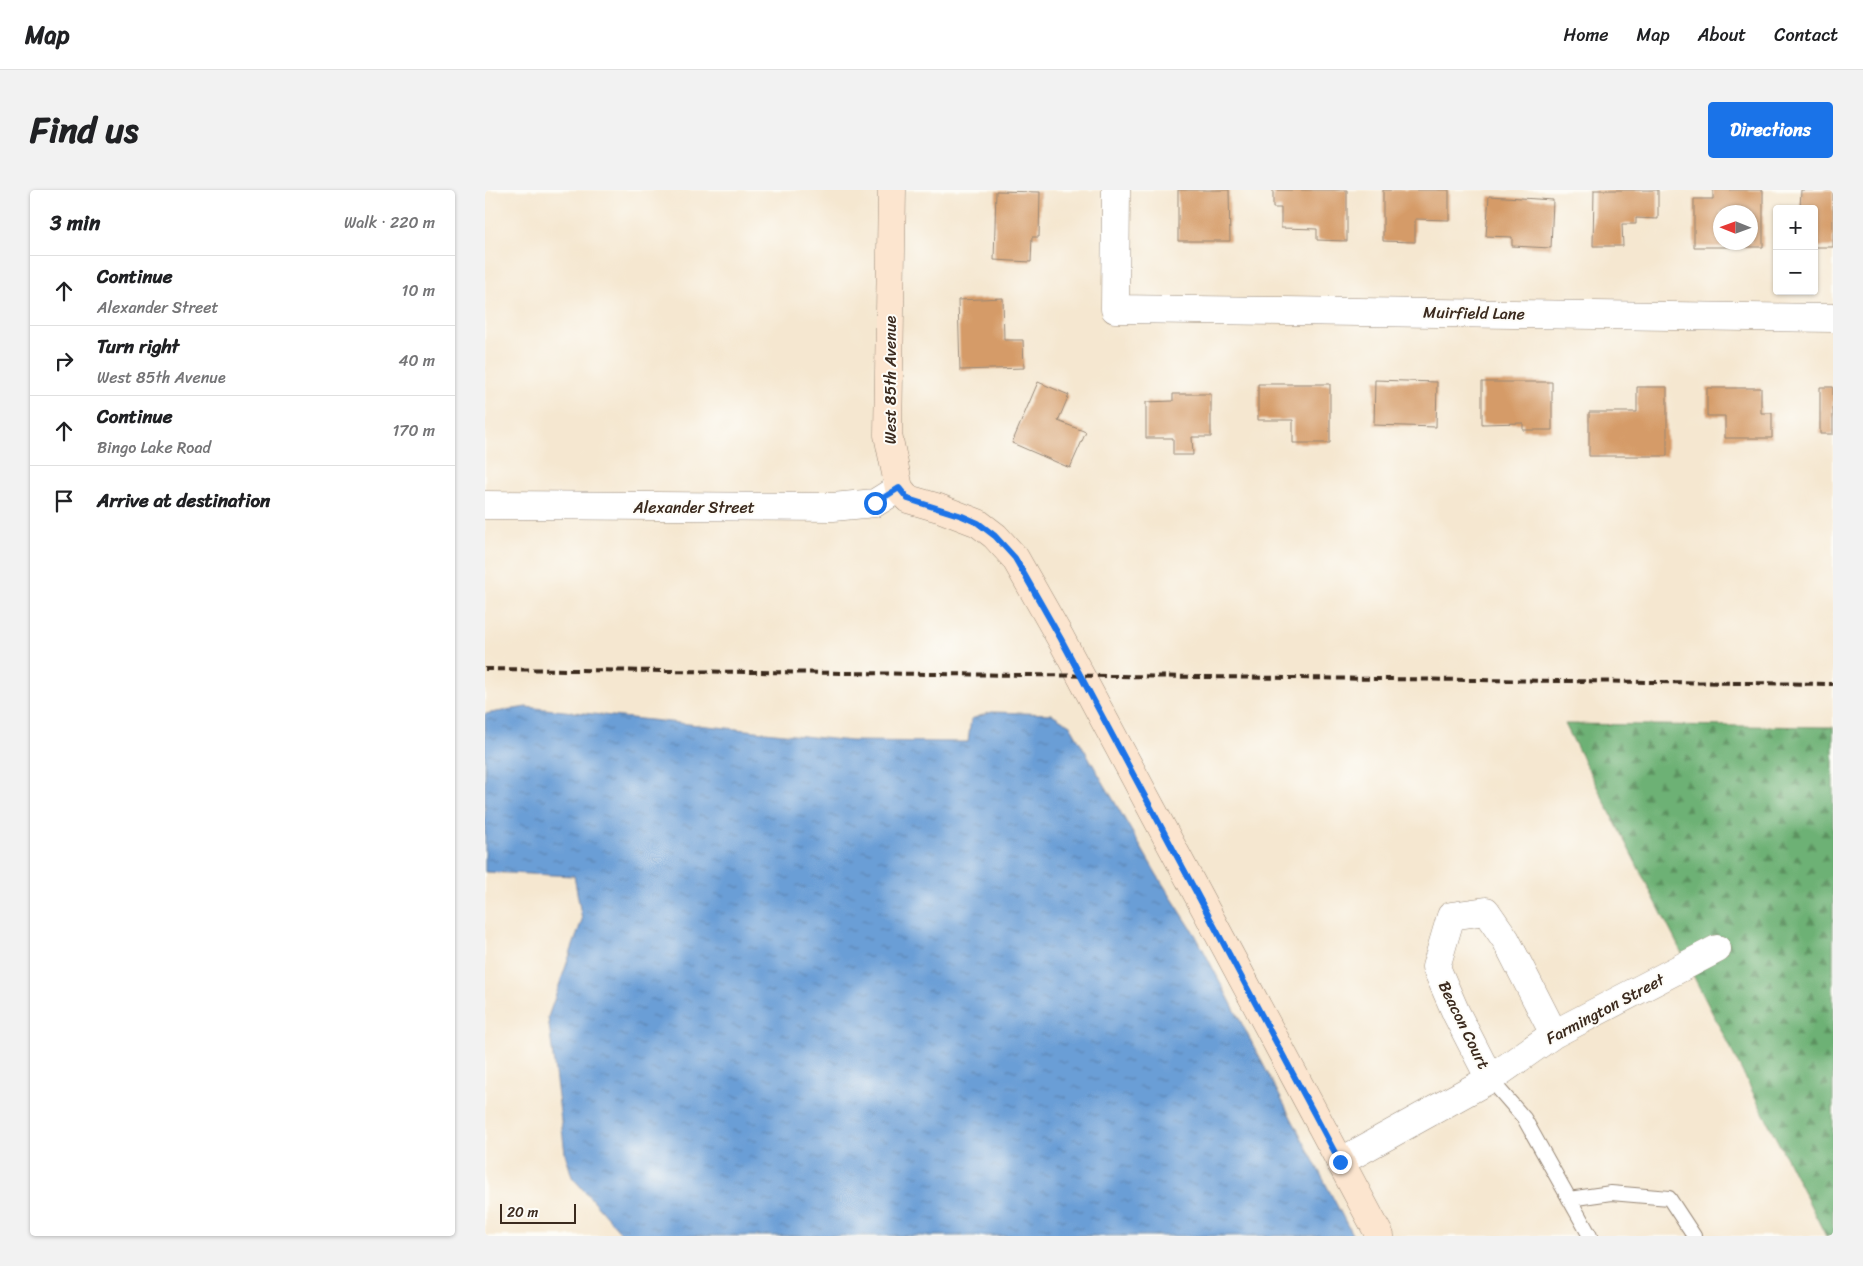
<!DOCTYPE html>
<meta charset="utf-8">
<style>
:root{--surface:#fff;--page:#f2f2f2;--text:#202124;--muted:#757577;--line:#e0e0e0;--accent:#1a73e8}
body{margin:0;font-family:Sriracha,sans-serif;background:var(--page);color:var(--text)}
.controls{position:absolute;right:15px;top:15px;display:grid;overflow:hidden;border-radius:5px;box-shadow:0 1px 4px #0004}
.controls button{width:45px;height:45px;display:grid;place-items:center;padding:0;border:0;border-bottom:1px solid var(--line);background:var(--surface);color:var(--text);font:25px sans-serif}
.compass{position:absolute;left:1228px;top:15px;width:45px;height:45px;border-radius:50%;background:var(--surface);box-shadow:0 1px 4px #0004;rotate:271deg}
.scale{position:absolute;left:15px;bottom:12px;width:76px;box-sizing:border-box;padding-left:5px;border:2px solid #3b2a1e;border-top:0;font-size:14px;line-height:18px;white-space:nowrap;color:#3b2a1e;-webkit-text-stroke:4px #fdfcf7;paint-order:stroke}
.stop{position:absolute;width:15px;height:15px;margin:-11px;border:4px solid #1a73e8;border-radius:50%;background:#fff}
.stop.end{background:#1a73e8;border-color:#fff;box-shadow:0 1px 5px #0008}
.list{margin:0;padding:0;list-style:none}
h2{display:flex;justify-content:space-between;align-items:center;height:65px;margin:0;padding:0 20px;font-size:21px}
h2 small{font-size:16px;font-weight:400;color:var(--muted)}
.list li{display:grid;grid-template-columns:32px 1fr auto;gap:15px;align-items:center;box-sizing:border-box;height:70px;padding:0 20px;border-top:1px solid var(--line)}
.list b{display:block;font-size:19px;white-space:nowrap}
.list p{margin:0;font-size:16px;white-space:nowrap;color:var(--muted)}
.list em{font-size:16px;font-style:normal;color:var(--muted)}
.icon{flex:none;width:28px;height:28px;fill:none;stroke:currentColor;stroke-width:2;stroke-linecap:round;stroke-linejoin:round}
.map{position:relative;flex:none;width:1348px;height:1046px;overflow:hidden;border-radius:5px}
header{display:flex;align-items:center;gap:30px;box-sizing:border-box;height:70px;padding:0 25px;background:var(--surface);border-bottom:1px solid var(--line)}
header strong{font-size:24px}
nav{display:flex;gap:28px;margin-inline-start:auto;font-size:18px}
.intro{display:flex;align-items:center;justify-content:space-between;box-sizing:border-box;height:120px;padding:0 30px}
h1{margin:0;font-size:35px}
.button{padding:12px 22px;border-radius:5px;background:var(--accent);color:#fff;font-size:18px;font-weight:700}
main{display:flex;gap:30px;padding:0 30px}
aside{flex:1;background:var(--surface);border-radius:5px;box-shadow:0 1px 4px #0004}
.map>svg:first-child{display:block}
.forest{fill:url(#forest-firs);stroke:#546e4a}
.water{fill:url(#water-ripples);stroke:#53647a}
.building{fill:#d59b67;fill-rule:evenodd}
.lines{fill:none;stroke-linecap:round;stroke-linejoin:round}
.lane-casing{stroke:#988877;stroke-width:16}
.street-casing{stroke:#988877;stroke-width:29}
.secondary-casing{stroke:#988877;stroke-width:29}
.lane{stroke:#fff;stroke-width:14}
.street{stroke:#fff;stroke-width:28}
.secondary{stroke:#fce5cf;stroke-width:28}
.rail{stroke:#3b2a1e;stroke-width:4;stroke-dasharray:8 4;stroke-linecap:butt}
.route{stroke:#1a73e8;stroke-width:6}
.labels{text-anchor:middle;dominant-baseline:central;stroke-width:4;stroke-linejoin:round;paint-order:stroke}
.street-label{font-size:16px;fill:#3b2a1e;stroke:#fdfcf7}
</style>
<header>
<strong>Map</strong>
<nav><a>Home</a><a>Map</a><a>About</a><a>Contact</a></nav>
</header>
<div class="intro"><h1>Find us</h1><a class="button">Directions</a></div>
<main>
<aside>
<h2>3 min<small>Walk · 220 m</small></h2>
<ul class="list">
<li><svg class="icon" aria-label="ahead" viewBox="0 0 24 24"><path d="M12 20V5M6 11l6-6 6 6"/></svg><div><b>Continue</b><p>Alexander Street</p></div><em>10 m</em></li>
<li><svg class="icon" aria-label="right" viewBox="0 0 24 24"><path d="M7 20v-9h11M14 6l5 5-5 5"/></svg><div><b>Turn right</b><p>West 85th Avenue</p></div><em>40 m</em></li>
<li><svg class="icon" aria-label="ahead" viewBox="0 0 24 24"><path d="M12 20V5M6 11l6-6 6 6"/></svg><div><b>Continue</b><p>Bingo Lake Road</p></div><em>170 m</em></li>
<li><svg class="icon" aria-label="arrive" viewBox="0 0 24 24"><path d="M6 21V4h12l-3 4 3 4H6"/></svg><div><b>Arrive at destination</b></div></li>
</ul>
</aside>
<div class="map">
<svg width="1348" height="1046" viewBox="0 0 1348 1046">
<defs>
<pattern id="forest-firs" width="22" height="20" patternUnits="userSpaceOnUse" patternTransform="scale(1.25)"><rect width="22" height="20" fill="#6db175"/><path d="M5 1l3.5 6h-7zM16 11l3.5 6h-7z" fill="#5b905f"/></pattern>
<pattern id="water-ripples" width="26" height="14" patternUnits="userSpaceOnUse" patternTransform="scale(1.25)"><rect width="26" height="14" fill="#6b9ed6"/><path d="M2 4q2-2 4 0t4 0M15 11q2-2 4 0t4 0" fill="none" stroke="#5981ad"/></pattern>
</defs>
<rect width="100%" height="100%" fill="#fdfcf7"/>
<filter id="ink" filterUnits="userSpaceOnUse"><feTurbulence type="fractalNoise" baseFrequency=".02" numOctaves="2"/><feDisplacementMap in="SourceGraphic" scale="10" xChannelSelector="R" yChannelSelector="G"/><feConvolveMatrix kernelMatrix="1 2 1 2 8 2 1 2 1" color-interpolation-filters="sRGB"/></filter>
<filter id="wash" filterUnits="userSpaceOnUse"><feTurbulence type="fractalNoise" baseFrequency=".0096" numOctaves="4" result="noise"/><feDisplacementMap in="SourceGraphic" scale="20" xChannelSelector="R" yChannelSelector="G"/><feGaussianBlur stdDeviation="1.12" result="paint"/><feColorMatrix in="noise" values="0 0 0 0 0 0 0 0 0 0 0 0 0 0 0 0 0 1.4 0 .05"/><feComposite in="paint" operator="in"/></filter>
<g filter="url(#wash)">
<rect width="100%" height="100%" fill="#f5e7d0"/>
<!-- forest -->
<path class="forest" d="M1080 534 1348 537V1046H1341Z"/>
<!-- water -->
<path class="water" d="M41 517 366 551 483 552 486 529 507 522 567 524 585 535 672 685 711 746 868 1046H139L87 987 80 963 63 827 97 730 89 686 0 682V524Z"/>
<g id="blocks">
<!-- building -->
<path class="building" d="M693 0H744L745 51H693Z
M788 0H862V51L832 50V39L796 38V18H788Z
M898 0H964V30L930 29V52L898 51Z
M1109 0H1173V29L1151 28V34H1137L1138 56H1108Z
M1228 0H1278V57H1209V9H1228ZM1236 22H1266V52H1236Z
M1316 0H1348V57H1329V19H1315Z
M511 1 555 2 554 47H547L546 72 509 70Z
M1004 6 1068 10 1066 58 1027 56V47L1001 46Z
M518 108 519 150H538L539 178 475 180 473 110Z
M890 190 952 192 951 237 889 235Z
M553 192 584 205 573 231 601 242 585 278 527 253Z
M997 192H1067V240H1038V233L997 234Z
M773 194H845V253H808V230H773Z
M1152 197H1182V266H1104V222H1152Z
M1335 197H1348V244H1335Z
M1222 198H1276V223H1287V248H1240V226H1222Z
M688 204H726V247H707L708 265H688V248H661V212L688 211Z"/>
</g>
</g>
<g filter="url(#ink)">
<use href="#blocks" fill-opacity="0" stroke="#988877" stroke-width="1"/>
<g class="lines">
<!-- lane casing -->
<g class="lane-casing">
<path id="lane" d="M1005 889 1039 928 1105 1046
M1084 1009 1126 1003 1184 1008 1209 1046"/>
</g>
<!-- street casing -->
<g class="street-casing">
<path id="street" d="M631 0 630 119 1348 128
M0 315 348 317 390 313 414 298
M1005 889 971 823 951 777 966 726 1001 721 1021 750 1069 844
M855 972 1005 889 1069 844 1232 759"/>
</g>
<!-- secondary casing -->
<g class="secondary-casing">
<path id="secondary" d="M407 0 403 245 414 298 423 309 454 318 493 333 510 346 530 368 576 449 895 1046"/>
</g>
<!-- lane -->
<use href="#lane" class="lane"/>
<!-- street -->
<use href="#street" class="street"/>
<!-- secondary -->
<use href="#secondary" class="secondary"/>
<!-- rail -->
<path class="rail" d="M0 479 1348 494"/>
</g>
</g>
<g class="lines" filter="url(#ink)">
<!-- route -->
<path class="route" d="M390 313 414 298 423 309 477 326 493 333 510 346 530 368 576 449 855 972"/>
</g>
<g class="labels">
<!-- street labels -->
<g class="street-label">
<text transform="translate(989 123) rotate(1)">Muirfield Lane</text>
<text transform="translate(405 190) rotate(-90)">West 85th Avenue</text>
<text x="209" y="317">Alexander Street</text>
<text transform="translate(1120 819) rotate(-28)">Farmington Street</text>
<text transform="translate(979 835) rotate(64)">Beacon Court</text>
</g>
</g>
</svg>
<div class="controls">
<button>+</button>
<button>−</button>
</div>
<svg class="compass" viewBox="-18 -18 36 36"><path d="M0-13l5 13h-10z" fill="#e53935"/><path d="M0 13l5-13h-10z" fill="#757577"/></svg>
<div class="scale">20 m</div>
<div class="stop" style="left:390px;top:313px"></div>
<div class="stop end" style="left:855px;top:972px"></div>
</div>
</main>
